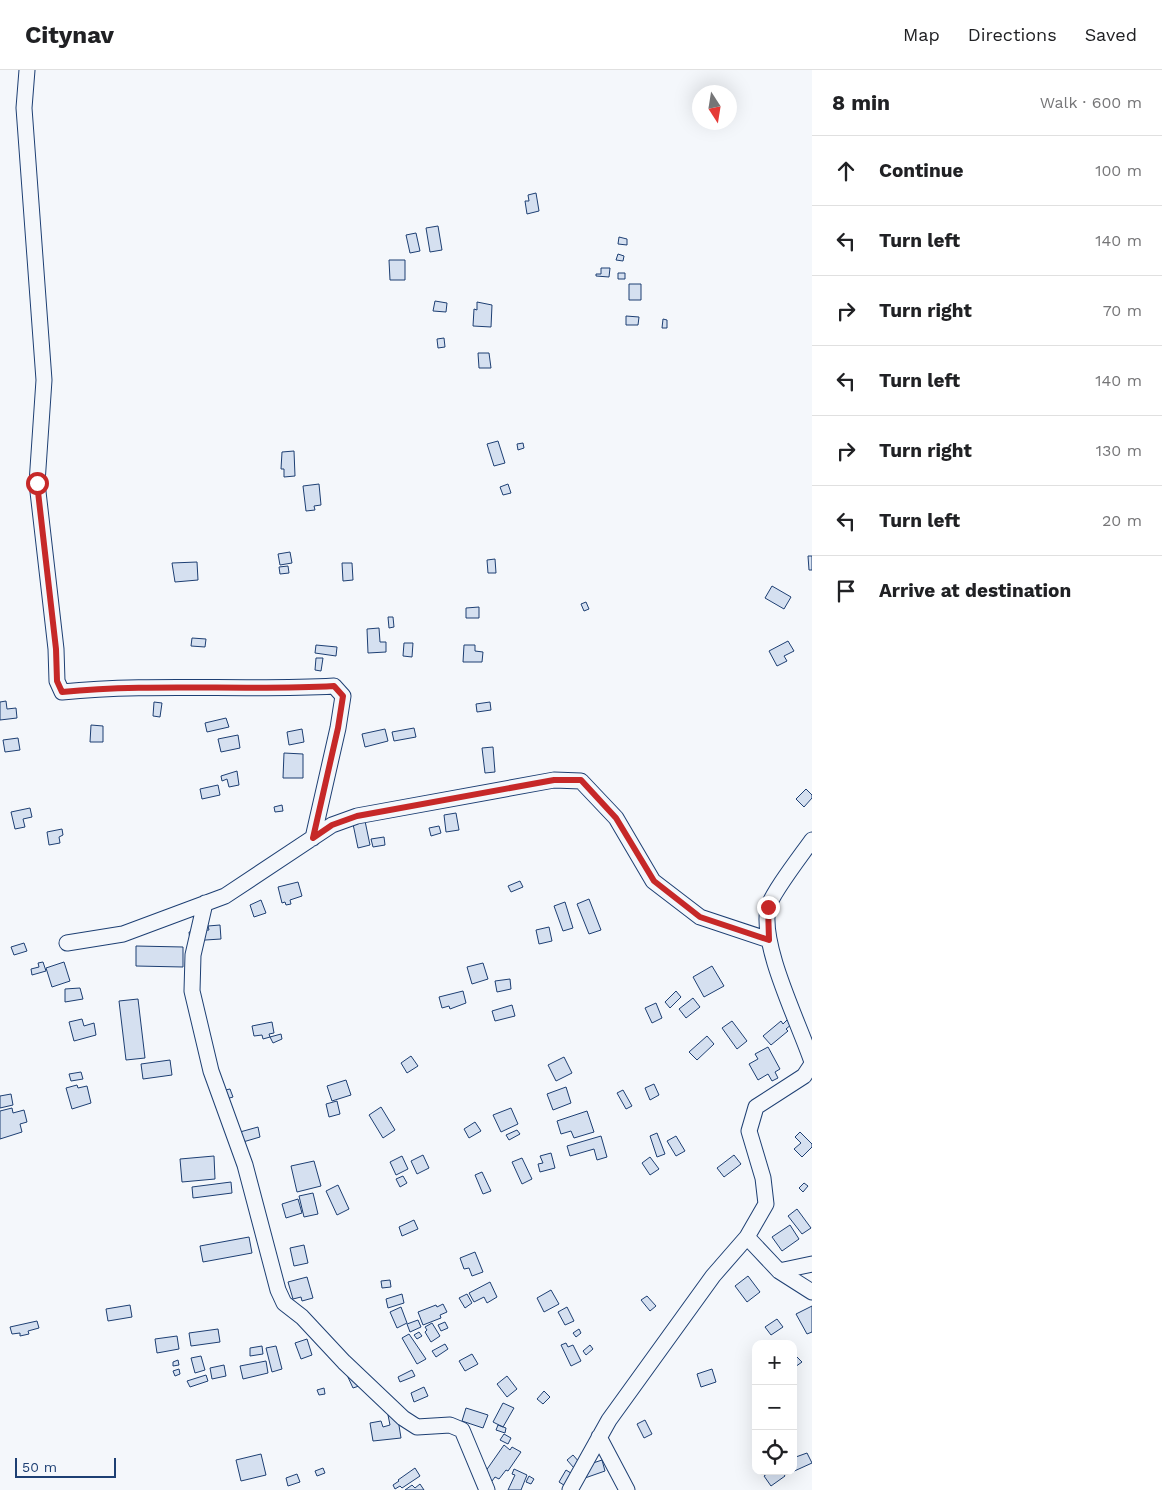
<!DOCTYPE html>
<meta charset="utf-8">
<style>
:root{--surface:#fff;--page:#f2f2f2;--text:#202124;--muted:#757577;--line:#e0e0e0}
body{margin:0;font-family:"Work Sans",sans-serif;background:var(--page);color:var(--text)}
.controls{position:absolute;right:15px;bottom:15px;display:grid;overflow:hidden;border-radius:10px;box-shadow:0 5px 20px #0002}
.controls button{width:45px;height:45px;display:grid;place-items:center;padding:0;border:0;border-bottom:1px solid var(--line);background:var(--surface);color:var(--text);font:25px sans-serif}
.compass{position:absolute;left:692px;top:15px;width:45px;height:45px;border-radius:50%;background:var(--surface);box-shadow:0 5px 20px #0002;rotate:168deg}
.scale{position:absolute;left:15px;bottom:12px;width:101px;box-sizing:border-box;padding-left:5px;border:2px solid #1d3f73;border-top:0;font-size:14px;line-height:18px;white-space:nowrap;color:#1d3f73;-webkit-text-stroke:4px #f4f7fb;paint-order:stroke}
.stop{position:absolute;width:15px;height:15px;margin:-11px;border:4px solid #c62828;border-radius:50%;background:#fff}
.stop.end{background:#c62828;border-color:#fff;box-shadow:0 1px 5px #0008}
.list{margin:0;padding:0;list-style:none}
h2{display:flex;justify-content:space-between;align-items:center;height:65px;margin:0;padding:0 20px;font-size:21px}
h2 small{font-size:16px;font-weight:400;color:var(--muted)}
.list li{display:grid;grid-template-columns:32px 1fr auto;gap:15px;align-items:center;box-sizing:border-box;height:70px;padding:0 20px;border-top:1px solid var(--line)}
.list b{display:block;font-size:19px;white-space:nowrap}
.list em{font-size:16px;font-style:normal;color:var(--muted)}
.icon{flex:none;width:28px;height:28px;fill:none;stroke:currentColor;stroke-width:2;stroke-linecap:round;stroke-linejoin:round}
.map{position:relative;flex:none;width:812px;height:1420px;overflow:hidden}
header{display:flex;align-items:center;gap:30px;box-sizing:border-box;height:70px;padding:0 25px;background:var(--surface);border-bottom:1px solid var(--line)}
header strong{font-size:24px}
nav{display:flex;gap:28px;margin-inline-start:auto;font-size:18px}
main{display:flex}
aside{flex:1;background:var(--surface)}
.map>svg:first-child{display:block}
.building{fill:#d5e0f0;stroke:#1d3f73}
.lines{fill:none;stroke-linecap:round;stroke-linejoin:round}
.minor-casing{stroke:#1d3f73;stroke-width:17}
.minor{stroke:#f4f7fb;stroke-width:15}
.route{stroke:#c62828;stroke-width:6}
</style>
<header>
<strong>Citynav</strong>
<nav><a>Map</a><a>Directions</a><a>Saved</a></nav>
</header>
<main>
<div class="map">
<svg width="812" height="1420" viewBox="0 0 812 1420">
<rect width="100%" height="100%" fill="#f4f7fb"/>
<!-- building -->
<path class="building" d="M536 123 539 141 527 144 525 131H529L528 125Z
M438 156 442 180 430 182 426 158Z
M416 163 420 181 410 183 406 165Z
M619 167 627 169V175L618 174Z
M618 184 624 186 623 191 616 190Z
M389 190H405V210H390Z
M601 198H610L609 207 596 206V204H601Z
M618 203H625V209H618Z
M629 214H641V230H629Z
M435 231 447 233 446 242 433 241Z
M477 232 492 235 491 257 473 256 474 239 477 240Z
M626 246 639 247 638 255H626Z
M663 249 667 250V258H662Z
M444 268 445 277 438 278 437 269Z
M478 283H489L491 298H479Z
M498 371 505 393 494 396 487 374Z
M523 373 524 378 518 380 517 374Z
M294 381 295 406 284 407V399H281L282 382Z
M319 414 321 435 314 436 315 440 306 441 303 416Z
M508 414 511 423 503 425 500 417Z
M290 482 292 493 280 495 278 484Z
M808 486H812V500H809Z
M495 489 496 503H488L487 490Z
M197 492 198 510 175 512 172 493Z
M342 493H352L353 510 343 511Z
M288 496 289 503 280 504 279 497Z
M772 516 791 527 784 539 765 528Z
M586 532 589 539 584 541 581 534Z
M479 537V548H466V538Z
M388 547H393L394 557 389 558Z
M379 558 380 572H386V582L368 583 367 559Z
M192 568 206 569 205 577 191 576Z
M788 571 794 581 784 586 787 591 777 596 769 581Z
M404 573H413L412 587 403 586Z
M316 575 337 577 336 586 315 583Z
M464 575H475V581L483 582 482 592H463Z
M316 588H323L321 601 315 600Z
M6 631 7 639 16 638 17 648 0 650V632Z
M154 632 162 633 160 647 153 646Z
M490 632 491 640 477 642 476 634Z
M226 648 229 657 207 662 205 653Z
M91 655 103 656V672H90Z
M414 658 416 667 394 671 392 662Z
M302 659 304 672 289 675 287 662Z
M385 659 388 671 365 677 362 664Z
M238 665 240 678 221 682 218 669Z
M18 668 20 680 5 682 3 670Z
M493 677 495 702 485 703 482 678Z
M284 683 303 684V708H283Z
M237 701 239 715 229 717 227 709 222 711 221 706Z
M218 715 220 725 202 729 200 719Z
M806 719 812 725V728L804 737 796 729Z
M282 735 283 741 275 742 274 737Z
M30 738 32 747 23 749 25 757 15 759 11 742Z
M456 743 459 760 446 762 444 745Z
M365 751 370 775 358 778 353 754Z
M439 756 441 763 431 766 429 758Z
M62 759 63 765 59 767 60 773 49 775 47 762Z
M384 767 385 775 373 777 371 769Z
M520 811 523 817 511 822 508 816Z
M298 812 302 826 290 830 291 834 286 835 285 832 282 833 278 817Z
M589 829 601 860 589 864 577 834Z
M261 830 266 843 254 847 250 835Z
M565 832 573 858 563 861 554 836Z
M220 855 221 869 190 871 189 862 209 860 208 856Z
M549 857 552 871 539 874 536 860Z
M24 873 27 881 14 885 11 877Z
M136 876 183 877V897L136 896Z
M43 892 46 901 32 905 31 899 39 897 38 893Z
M64 892 70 911 52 917 46 898Z
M483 893 488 909 472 914 467 897Z
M712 896 724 916 704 927 693 907Z
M510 909 511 919 497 922 495 911Z
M80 918 83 929 65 932V919Z
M463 921 466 933 450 939 449 936 442 938 439 927Z
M676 921 681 927 670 938 665 932Z
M693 928 700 937 686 948 679 939Z
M138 929 145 988 126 990 119 931Z
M656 933 662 948 652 953 645 938Z
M512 935 515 946 495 951 492 941Z
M789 948 793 953 786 959 788 961 771 975 763 966 781 951 783 954Z
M82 949 84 956 94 953 96 965 74 971 69 952Z
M732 951 747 971 737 979 722 958Z
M272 952 274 963 269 964 270 967 263 969 262 965 254 966 252 956Z
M281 964 282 969 273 973 270 967Z
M707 966 714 974 697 990 689 982Z
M768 977 780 999 775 1002 778 1008 772 1011 768 1004 758 1010 749 994 758 989 755 984Z
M411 986 418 996 407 1003 401 993Z
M564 987 572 1003 556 1011 548 995Z
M170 990 172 1005 143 1009 141 994Z
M81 1002 83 1009 71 1011 69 1004Z
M346 1010 351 1025 332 1031 327 1016Z
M654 1014 659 1025 650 1030 645 1018Z
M77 1015 78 1018 87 1016 91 1033 72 1039 66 1018Z
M566 1017 571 1033 553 1040 547 1024Z
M230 1019 233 1027 223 1030 221 1021Z
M623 1020 632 1036 626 1039 617 1023Z
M11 1024 13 1035 0 1038V1026Z
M337 1031 340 1044 329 1047 326 1034Z
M381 1037 395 1060 383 1068 369 1045Z
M12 1038 13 1043 24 1040 27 1052 20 1054 22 1062 0 1069V1041Z
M511 1038 518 1054 501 1062 493 1045Z
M587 1041 594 1062 574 1068 571 1061 561 1064 557 1051Z
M475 1052 481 1061 469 1068 464 1059Z
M258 1057 260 1067 243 1072 240 1062Z
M517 1060 520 1064 509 1070 506 1065Z
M800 1062 812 1074V1077L802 1087 794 1079 801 1073 795 1067Z
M657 1063 665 1084 657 1087 650 1066Z
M601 1066 607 1087 597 1090 594 1079 570 1086 567 1076Z
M676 1066 685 1081 676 1086 667 1071Z
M551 1083 555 1098 540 1102 538 1094 543 1093 540 1086Z
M423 1085 429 1098 417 1104 411 1091Z
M734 1085 741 1094 724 1107 717 1098Z
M214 1086 215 1109 182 1112 180 1089Z
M402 1086 408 1099 396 1105 390 1092Z
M650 1087 659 1099 650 1105 642 1093Z
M522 1088 532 1109 522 1114 512 1092Z
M314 1091 321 1116 297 1122 291 1096Z
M482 1102 491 1121 483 1124 475 1105Z
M403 1106 407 1113 400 1117 396 1109Z
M231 1112 232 1123 193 1128 192 1117Z
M804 1113 808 1116 803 1122 799 1118Z
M338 1115 349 1139 337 1145 326 1121Z
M313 1123 318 1144 304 1147 299 1126Z
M298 1129 302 1143 286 1148 282 1134Z
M797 1139 811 1158 802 1164 788 1146Z
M414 1150 418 1159 402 1166 399 1157Z
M790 1155 799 1169 782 1181 772 1167Z
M249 1167 252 1183 203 1192 200 1176Z
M304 1175 308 1193 294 1196 290 1178Z
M475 1182 483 1202 472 1206 469 1198 464 1199 460 1188Z
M748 1206 760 1222 747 1232 735 1216Z
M307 1207 313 1228 302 1231 301 1227 293 1229 288 1212Z
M390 1210 391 1217 382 1218 381 1211Z
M490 1212 497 1227 487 1233 484 1227 474 1232 469 1223Z
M551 1220 559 1234 544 1242 537 1228Z
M402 1224 404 1233 388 1238 386 1229Z
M467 1224 472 1233 465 1238 459 1228Z
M647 1226 656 1236 650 1241 641 1230Z
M443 1234 447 1242 440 1245 441 1248 423 1255 418 1242 436 1235 437 1237Z
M130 1235 132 1247 108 1251 106 1239Z
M812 1236V1262L807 1264 796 1244Z
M401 1237 407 1253 397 1258 390 1242Z
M567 1237 574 1251 565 1255 558 1242Z
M777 1249 783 1257 771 1265 765 1257Z
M418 1250 421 1257 410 1262 407 1254Z
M37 1251 39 1258 28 1261 29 1264 20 1266V1263L12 1264 10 1257Z
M445 1252 448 1258 441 1261 438 1255Z
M432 1253 440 1266 431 1272 425 1262 427 1260 425 1257Z
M218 1259 220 1272 191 1276 189 1263Z
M579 1259 581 1263 576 1267 573 1263Z
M419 1262 422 1266 417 1269 414 1265Z
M409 1264 426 1289 417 1294 402 1268Z
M177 1266 179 1279 157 1283 155 1269Z
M307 1269 312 1285 301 1289 295 1273Z
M566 1273 568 1277 573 1275 581 1291 571 1296 561 1275Z
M445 1274 448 1279 436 1287 432 1281Z
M590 1275 593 1279 586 1285 583 1281Z
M262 1276 263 1284 250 1286V1278Z
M276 1276 282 1299 272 1302 266 1278Z
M793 1283 802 1292 795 1297 793 1295Z
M472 1284 478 1294 465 1301 459 1291Z
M201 1286 205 1300 195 1303 191 1288Z
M178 1290 179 1295 173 1296V1292Z
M266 1291 268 1303 243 1309 240 1296Z
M224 1295 226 1306 212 1309 210 1298Z
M179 1299 180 1304 175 1306 173 1301Z
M712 1299 716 1312 701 1317 697 1304Z
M412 1300 415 1306 400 1312 398 1307Z
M206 1305 208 1311 190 1317 187 1311Z
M347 1305 362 1315 353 1318Z
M507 1306 517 1319 507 1327 497 1314Z
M424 1317 428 1326 414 1332 411 1323Z
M324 1318 325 1324 319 1325 317 1320Z
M544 1321 550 1327 543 1334 537 1329Z
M503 1333 514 1338 503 1357 493 1352Z
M466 1338 488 1345 483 1358 462 1351Z
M397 1343 401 1368 373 1371 370 1353 381 1351 383 1357 390 1355 388 1345Z
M645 1350 652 1364 644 1368 637 1354Z
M498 1355 506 1358 505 1363 496 1360Z
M504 1364 511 1368 508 1374 500 1370Z
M504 1375 510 1380 512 1377 521 1382 508 1401 506 1400 499 1409 495 1407 492 1411 483 1405Z
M807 1383 812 1393 790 1403 789 1401H793V1388Z
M261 1384 266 1405 241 1411 236 1390Z
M573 1385 580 1393 574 1398 567 1390Z
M602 1390 605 1401 585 1408 581 1397Z
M323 1398 325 1403 317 1406 315 1401Z
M415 1398 420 1406 402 1418 400 1416 395 1419 393 1415 399 1411 398 1410Z
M514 1399 527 1405 521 1420H508L515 1405 512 1404Z
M566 1400 574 1405 567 1417 559 1412Z
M771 1401H782L785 1406 771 1416 764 1406Z
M297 1404 300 1412 288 1416 286 1408Z
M529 1406 534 1409 531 1414 526 1412Z
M420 1414 424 1420H405L412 1415 415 1418Z"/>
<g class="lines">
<!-- minor casing -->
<g class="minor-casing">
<path id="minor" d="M27 0 24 38 44 310 37 413 56 579 57 611 62 622C152 613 243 621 334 616L343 626 338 658 313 768
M812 770C803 783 771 824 768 838 760 876 799 953 812 992
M205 833 193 885 192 921 211 1001 245 1095 278 1220 284 1233 302 1247 344 1292 403 1348 417 1357 450 1355 462 1360 487 1420
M67 873 123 864 225 826 332 755 357 746 554 710 581 711 616 748 653 811 700 847 769 870
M747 1167 779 1201 812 1222
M779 1201 812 1194
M599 1367 627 1420
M570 1420 609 1350 713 1206 747 1167 766 1134 763 1108 749 1061 756 1037 804 1006 812 994"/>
</g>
<!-- minor -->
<use href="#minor" class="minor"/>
</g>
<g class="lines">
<!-- route -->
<path class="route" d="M37 413 56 579 57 611 62 622C152 613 243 621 334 616L343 626 338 658 313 768 332 755 357 746 554 710H581L616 748 654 811 700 847 769 870 768 837"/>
</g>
</svg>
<div class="controls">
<button>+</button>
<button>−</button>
<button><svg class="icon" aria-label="locate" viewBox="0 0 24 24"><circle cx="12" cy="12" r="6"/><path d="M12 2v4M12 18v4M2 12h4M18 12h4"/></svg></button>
</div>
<svg class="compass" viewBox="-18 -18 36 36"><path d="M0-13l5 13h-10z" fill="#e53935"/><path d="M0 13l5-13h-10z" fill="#757577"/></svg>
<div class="scale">50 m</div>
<div class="stop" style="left:37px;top:413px"></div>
<div class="stop end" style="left:768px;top:837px"></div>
</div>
<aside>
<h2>8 min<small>Walk · 600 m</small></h2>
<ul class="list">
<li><svg class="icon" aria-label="ahead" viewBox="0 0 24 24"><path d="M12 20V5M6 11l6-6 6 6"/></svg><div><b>Continue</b></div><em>100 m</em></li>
<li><svg class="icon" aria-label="left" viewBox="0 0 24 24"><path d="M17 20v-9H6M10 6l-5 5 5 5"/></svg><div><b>Turn left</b></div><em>140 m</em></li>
<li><svg class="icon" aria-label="right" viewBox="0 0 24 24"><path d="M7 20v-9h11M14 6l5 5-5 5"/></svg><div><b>Turn right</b></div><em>70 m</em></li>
<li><svg class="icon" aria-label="left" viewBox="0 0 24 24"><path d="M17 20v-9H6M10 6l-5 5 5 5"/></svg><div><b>Turn left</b></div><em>140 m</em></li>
<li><svg class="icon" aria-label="right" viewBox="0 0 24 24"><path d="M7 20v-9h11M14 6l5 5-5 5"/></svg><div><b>Turn right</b></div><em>130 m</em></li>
<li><svg class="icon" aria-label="left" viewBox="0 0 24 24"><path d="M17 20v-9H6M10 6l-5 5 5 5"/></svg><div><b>Turn left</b></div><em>20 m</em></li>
<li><svg class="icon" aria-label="arrive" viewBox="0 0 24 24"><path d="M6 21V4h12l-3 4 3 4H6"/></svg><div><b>Arrive at destination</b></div></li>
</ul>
</aside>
</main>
